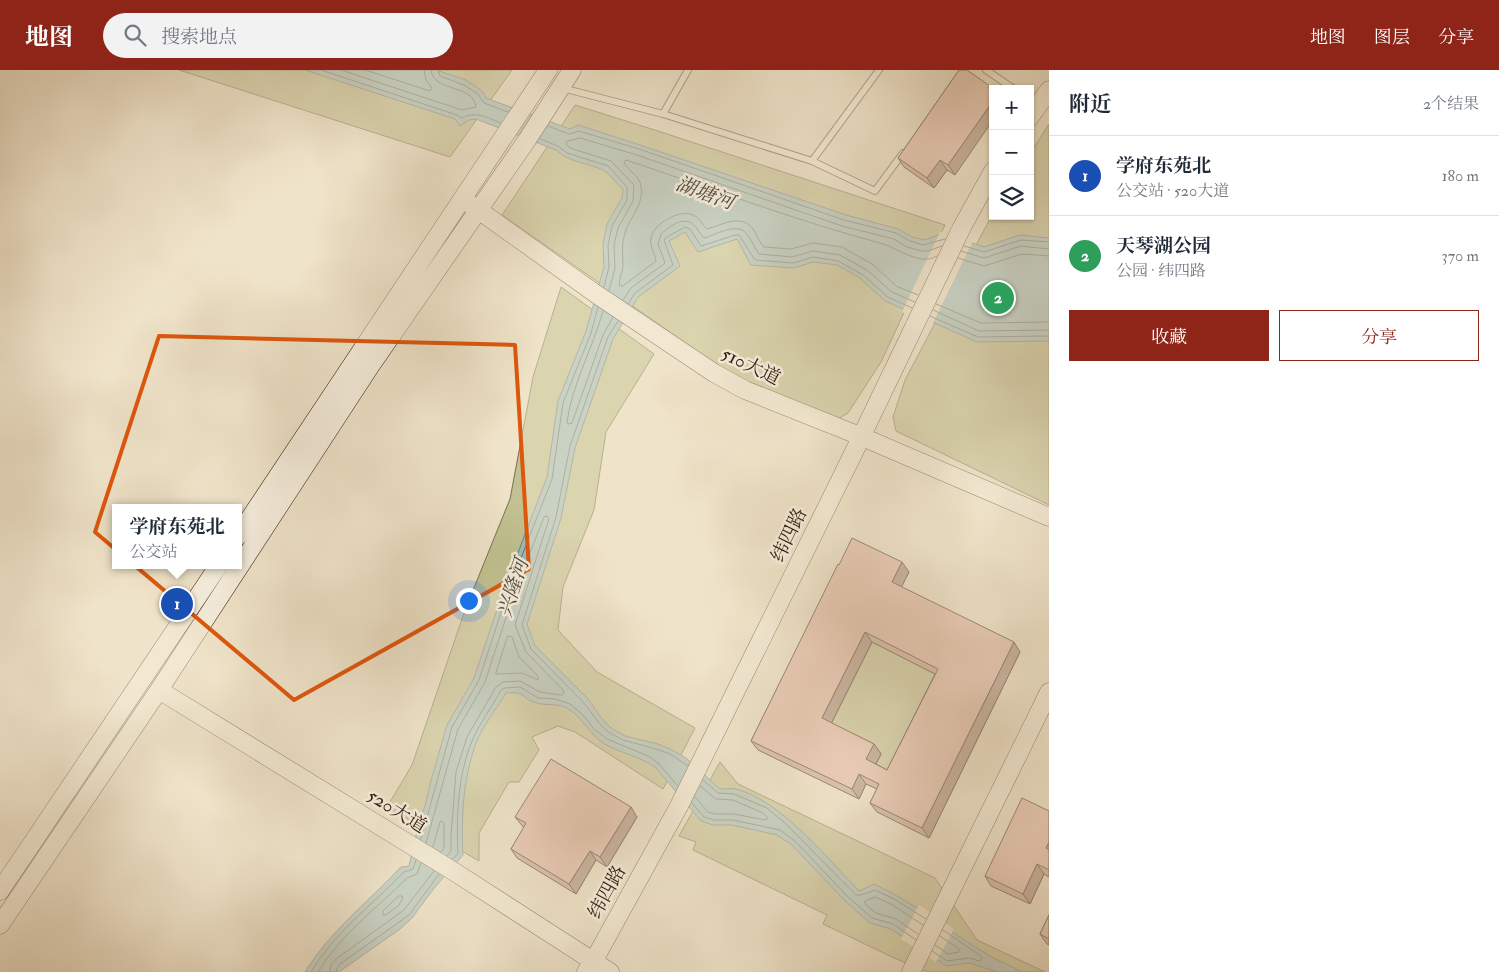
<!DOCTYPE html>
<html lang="zh">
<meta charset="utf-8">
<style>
:root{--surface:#fff;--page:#f2f2f3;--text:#1f2937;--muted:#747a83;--line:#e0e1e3;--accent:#8f2418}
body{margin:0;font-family:"IM FELL Double Pica","Noto Serif SC",serif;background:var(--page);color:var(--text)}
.controls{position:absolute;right:15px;top:15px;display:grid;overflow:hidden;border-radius:0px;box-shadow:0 1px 4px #0004}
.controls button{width:45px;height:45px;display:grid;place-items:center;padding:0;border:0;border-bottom:1px solid var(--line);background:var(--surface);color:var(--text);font:25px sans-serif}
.you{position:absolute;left:468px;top:530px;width:18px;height:18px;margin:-12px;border:4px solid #fff;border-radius:50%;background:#1a73e8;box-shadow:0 0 0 8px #1a73e833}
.badge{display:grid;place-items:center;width:32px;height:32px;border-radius:50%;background:var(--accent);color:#fff;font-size:16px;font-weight:700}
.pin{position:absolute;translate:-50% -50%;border:2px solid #fff;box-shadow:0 1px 5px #0006}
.popup{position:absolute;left:112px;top:434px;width:130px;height:65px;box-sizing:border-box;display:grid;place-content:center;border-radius:0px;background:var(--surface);filter:drop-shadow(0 1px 4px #0005);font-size:16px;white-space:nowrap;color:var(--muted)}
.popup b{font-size:19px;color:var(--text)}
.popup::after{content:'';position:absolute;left:50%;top:100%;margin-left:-10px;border:10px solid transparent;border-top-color:var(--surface)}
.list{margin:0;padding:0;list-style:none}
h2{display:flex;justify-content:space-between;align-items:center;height:65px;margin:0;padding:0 20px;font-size:21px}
h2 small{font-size:16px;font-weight:400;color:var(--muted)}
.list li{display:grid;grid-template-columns:32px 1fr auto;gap:15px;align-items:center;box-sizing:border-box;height:80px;padding:0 20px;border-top:1px solid var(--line)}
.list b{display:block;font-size:19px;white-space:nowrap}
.list p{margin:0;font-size:16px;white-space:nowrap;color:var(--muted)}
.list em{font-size:16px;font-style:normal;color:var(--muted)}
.actions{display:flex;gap:10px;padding:15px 20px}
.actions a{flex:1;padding:11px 0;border:1px solid var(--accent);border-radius:0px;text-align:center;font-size:18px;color:var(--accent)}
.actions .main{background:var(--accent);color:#fff}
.icon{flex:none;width:28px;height:28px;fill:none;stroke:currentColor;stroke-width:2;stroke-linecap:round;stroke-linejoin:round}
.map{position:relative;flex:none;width:1049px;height:902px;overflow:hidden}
header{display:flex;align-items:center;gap:30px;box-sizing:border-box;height:70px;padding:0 25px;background:var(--accent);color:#fff}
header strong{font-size:24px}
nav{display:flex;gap:28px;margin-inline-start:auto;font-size:18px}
.search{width:350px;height:45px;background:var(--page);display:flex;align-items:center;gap:12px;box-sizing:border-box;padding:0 18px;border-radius:28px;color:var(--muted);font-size:19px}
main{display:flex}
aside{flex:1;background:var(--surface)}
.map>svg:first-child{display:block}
.green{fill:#c1c191;stroke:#7a704f}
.water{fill:#9cbdbe;stroke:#727d77}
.pier{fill:#efe3c9}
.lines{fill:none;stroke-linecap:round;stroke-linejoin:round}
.shore{stroke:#676e66;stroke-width:1}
.lane-casing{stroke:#614f3c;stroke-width:8}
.secondary-casing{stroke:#321e0d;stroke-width:19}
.lane{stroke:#f5eddc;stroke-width:6}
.secondary{stroke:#f5eddc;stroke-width:18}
.wall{fill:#c5988c;stroke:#321e0d;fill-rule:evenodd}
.shaded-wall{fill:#a07c72;stroke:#321e0d}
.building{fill:#e5b1a3;stroke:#321e0d;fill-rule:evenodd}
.marked{fill:none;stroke:#df560c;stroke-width:4;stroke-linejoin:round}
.labels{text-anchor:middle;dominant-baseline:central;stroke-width:5;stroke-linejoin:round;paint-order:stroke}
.street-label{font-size:19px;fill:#321e0d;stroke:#f5eddc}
.water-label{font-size:20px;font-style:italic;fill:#524e42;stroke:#f5eddc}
</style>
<header>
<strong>地图</strong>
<div class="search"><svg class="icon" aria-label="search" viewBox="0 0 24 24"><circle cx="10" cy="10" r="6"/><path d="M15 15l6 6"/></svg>搜索地点</div>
<nav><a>地图</a><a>图层</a><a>分享</a></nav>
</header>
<main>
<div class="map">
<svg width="1049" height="902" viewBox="0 0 1049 902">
<rect width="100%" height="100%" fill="#efe3c9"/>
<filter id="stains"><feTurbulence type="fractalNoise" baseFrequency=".004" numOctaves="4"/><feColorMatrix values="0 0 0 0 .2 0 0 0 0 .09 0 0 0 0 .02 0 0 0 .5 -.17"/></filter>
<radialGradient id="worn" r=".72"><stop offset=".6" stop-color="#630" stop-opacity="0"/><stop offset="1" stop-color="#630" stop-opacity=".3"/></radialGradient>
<!-- green -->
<path class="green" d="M179 0H512L450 87Z
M575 35 658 61 945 155 881 292 848 343 838 349 746 311 717 295 502 145Z
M1049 54V435L896 361 893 347 905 310 993 143V146H1030V84Z
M561 217 654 284 606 362 594 440 563 517 558 560 597 602 695 658 663 719 575 662 558 656 532 667 539 680 519 712H509L479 763V791L387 737 412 695 465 540 510 429 533 307Z
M872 572 945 609 894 709 873 699 881 683 829 658Z
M720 692 738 714 935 808 977 870 1045 902H928L894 888 823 854 827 845 693 780 696 772 679 766Z"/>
<!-- water -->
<path class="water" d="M305 0H436L466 10 482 21 486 28 570 59 578 55 640 75 846 145 898 159 912 167 925 170 944 163 984 177 1020 165 1049 168V271L977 272 885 231 860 208 837 195 813 192 794 198 751 195 737 169 698 182 685 162 669 171 680 196 638 227 613 269 575 378 561 448 527 554 535 576 588 629 602 649 611 658 625 666 658 674 672 680 686 688 720 719C725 719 731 718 736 719 780 730 827 788 859 821L874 814C916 833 950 863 990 886 1000 892 1011 895 1021 902H997L970 893 946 896 891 859 870 853 845 831 792 775 777 765 732 755H713L701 751 655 697C640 687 622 683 606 675 590 666 583 647 567 638 557 633 547 636 537 633 521 629 528 621 506 623 496 639 483 656 476 673 463 708 461 749 463 785L435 817 412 848 400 859 339 902H305C330 861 368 832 401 797L409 796 419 752 425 736 432 707 447 655 474 608 503 522 547 407 558 331 586 261 604 197 603 175 607 154 622 128 623 119C616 114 610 103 603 100 586 92 570 93 556 80L476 49 469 50 460 56 455 49Z"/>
<!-- pier -->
<path class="pier" d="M944 161 973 171 932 255 902 242 940 162Z
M919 835 954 859 936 892 901 869Z"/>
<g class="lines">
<!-- shore -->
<path class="shore" d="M321 0 457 45 461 48C477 41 485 47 501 53
M341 0 462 40 476 37C473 13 433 23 431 0
M365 0 430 21 432 18 426 10 424 0
M438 0 440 6 464 15 478 24 484 33 508 42
M548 56 569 64 579 61 639 79 844 150 896 163 910 171 923 175 945 169
M540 69 558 76 567 83 608 96 627 117V130L612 156 608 175 609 197 604 217
M964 176 984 182 1021 170 1049 172
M961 181 984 188 1021 176 1049 179
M958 188 984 196 1022 184 1049 186
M609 221 615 198 614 175 618 158 633 131 634 115 611 91 570 78 566 74 567 71 580 68 637 85 842 156 894 169 907 177 922 181H928L942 176
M918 225 896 216 872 194 842 177 813 173 791 179 764 177C759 172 757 165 753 159 741 143 722 155 707 159 702 155 700 148 693 145 680 139 654 153 651 168 649 176 655 183 656 191L623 216H620C618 210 622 204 623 198 623 185 621 175 625 163 630 146 644 136 641 116 639 104 627 101 624 92L626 90 635 93C716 120 797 151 880 173 894 177 907 187 922 189 928 190 932 188 937 186
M623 230 631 218 665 193 658 174 661 164C669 157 684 145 694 155 698 159 700 164 704 168 715 165 737 152 746 163 752 169 754 178 759 184L792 187 813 181 840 185 867 200 892 222 915 232
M628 234 635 223 673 195 664 170 667 167 685 157 690 159 701 176 735 165H739L755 190 793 193 813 187 838 191 863 205 888 227 912 238
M936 234 981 253 1049 252
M933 240 979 261 1049 260
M603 241C593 278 572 314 567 352L568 354 572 353 603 265 613 247
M930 246 978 267 1049 266
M618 251 608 267 570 376 556 447 522 555 531 579 584 633 599 653 608 662 623 670 656 679 670 684 688 696
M508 566 512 567 519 587 538 606V610L522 603 496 604Z
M703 710 718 723 734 724 767 738 787 755 856 825H861L875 820 894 829 926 849
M695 727 708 742 715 744H734L765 750 767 749V747L763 743 733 730 716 729 700 716
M692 733 704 747 714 750H733L780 760 796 772 848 827 872 848 893 854 916 870
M421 769 452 657 479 610 507 524 552 409 563 333 591 263 598 237
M426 773 458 659 485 612 513 526 544 447 547 446 549 449 515 555 526 582 563 620 564 623 561 625 540 622 520 611 503 612 496 617 467 667 456 702 451 766V781L447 786
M433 777 440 752 442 751 444 753V778L441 782
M453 789 458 783C456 746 458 705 472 671 479 654 492 637 501 620L505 618 520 617 538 628 555 629 570 634 583 645 594 659 607 669 648 686 658 693 678 716
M399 826H402L403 828 399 835 386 845H383V841Z
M918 864 896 849 876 843 865 834V831L875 827 891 834 923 855
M935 875 948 884 959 882V879L940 866
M932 881 947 891 970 888 979 891 982 889 981 886 943 860
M311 902C334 863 372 835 404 802L413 799 416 790
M318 902C340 865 377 838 407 808L417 804 421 793
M330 902 331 895 336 889 404 840 434 801
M336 902 337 898 340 894 409 845 439 804"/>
<!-- lane casing -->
<g class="lane-casing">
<path id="lane" d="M986 0 1014 19
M562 18 663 44 812 91 875 121 903 83
M663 44 688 0
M812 91 879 0"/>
</g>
<!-- secondary casing -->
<g class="secondary-casing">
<path id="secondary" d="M1030 47 1049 20
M463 129 596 224 714 303 745 320 860 366 1049 447
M238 466 548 0
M159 620 453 801 610 902
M0 821 219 495
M0 855 159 620 371 295 527 70 572 0
M586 902 593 892 679 736 853 384 962 157 993 101
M911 902 1049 622"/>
</g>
<!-- lane -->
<use href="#lane" class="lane"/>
<!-- secondary -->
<use href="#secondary" class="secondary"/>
</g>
<!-- wall -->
<path class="wall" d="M959 0 955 105 947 100 934 118 904 97 898 88Z
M839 495 909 502 901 517 1020 582 929 768 877 742 870 733 877 719 866 714 859 729 758 680 751 671ZM872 572 935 604 887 700 876 694 881 684 874 674 831 653Z
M1049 741V807L1044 804 1030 834 991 816 985 806Z
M515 747H637L607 797 596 790 576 824 517 788 511 779 524 758Z
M1049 845V875L1047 874 1040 864Z"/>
<!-- shaded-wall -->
<path class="shaded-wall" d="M993 31V50L955 105 948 95Z
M940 90 947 100 934 118 927 108Z
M902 492 909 502 899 522 892 512Z
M865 562 872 572 829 658 822 648Z
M1014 572 1020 582 929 768 922 758Z
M874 674 881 684 873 699 866 689Z
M859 704 866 714 859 729 852 719Z
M631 737 637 747 607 797 600 787Z
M1049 772V783L1046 778Z
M590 781 596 790 576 824 569 814Z
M1037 794 1044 804 1030 834 1023 824Z"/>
<!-- building -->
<path class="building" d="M959 0H967L994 19H993V31L948 95 940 90 927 108 898 88Z
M852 468 902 492 892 512 1014 572 922 758 870 733 879 714 859 704 852 719 751 671 838 494 839 495ZM865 562 938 599 887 700 866 689 874 674 822 648Z
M551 689 631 737 600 787 590 781 569 814 511 779 526 753 515 747Z
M1022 728 1049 741V772L1046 778 1049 780V800L1037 794 1023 824 985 806Z
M1049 845V869L1040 864Z"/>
<!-- marked area -->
<path d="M0 0H1049V902H0ZM159 266 515 275 529 499 294 630 95 462Z" fill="#efe3c9" fill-opacity=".55" fill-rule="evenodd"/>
<path class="marked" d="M159 266 515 275 529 499 294 630 95 462Z"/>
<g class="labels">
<!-- street labels -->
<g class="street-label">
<text transform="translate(751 296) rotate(26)">510大道</text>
<text transform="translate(789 465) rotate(-64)">纬四路</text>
<text transform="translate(397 741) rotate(32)">520大道</text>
<text transform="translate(607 822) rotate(-61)">纬四路</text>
</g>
<!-- water labels -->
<g class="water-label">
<text transform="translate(705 123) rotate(20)">湖塘河</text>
<text transform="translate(513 518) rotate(-72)">兴隆河</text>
</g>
</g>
<rect width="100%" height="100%" filter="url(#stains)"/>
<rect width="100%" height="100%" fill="url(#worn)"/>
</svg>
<div class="controls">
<button>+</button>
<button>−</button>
<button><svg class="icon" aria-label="layers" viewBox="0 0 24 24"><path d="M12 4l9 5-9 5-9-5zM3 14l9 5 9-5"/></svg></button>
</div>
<div class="you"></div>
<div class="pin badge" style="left:177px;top:534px;background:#1a4fb4">1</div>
<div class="popup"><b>学府东苑北</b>公交站</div>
<div class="pin badge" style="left:998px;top:228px;background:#2e9e5b">2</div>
</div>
<aside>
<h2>附近<small>2个结果</small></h2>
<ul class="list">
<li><span class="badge" style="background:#1a4fb4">1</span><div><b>学府东苑北</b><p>公交站 · 520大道</p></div><em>180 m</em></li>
<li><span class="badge" style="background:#2e9e5b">2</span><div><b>天琴湖公园</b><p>公园 · 纬四路</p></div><em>370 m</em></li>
</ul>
<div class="actions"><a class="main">收藏</a><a>分享</a></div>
</aside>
</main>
